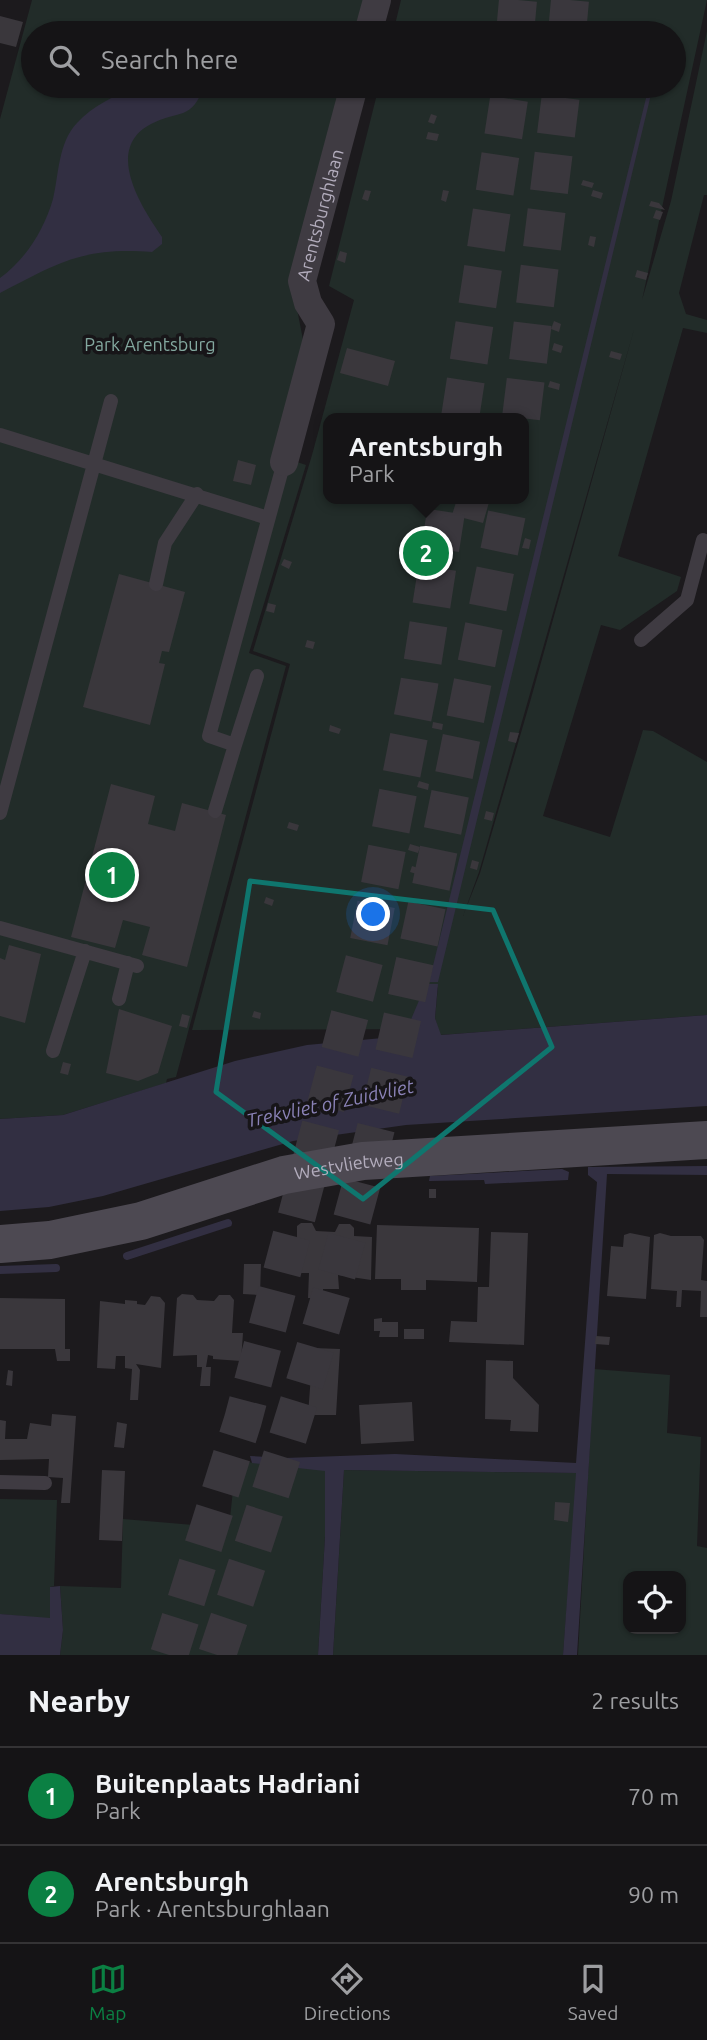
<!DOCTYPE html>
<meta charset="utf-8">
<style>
:root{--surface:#151416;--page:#222123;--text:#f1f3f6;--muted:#9d9ea1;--line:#343335;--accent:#0b8043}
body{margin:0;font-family:Ubuntu,sans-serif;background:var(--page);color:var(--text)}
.controls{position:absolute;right:21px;bottom:21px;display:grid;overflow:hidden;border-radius:14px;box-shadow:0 2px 5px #0004}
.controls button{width:63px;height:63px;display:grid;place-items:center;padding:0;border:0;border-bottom:2px solid var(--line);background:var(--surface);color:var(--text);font:35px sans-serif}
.you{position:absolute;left:374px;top:915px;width:24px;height:24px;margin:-18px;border:5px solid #fff;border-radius:50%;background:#1a73e8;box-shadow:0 0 0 10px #1a73e833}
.badge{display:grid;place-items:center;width:46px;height:46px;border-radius:50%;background:var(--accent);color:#fff;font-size:23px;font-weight:700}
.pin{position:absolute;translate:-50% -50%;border:4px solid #fff;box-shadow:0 2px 7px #0006}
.popup{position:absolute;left:323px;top:413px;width:206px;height:91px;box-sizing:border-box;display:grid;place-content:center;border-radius:14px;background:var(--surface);filter:drop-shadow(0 2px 5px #0005);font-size:23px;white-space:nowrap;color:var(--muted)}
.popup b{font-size:26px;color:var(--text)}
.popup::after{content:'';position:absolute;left:50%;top:100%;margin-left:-14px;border:14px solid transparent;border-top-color:var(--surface)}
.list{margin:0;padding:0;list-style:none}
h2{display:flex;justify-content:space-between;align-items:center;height:91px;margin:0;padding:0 28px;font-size:30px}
h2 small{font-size:23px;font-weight:400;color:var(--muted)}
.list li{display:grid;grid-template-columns:46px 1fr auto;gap:21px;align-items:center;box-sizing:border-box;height:98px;padding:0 28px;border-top:2px solid var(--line)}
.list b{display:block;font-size:26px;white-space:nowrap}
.list p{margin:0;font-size:23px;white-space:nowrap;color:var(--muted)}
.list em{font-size:23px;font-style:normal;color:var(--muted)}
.icon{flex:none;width:38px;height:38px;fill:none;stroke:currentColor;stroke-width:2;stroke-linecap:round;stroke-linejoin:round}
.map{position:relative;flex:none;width:707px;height:1655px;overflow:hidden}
.search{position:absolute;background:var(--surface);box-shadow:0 2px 5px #0004;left:21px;right:21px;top:21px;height:77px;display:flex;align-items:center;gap:18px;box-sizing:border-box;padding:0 24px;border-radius:38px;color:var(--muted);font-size:26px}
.sheet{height:287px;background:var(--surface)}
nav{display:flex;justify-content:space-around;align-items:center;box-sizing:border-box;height:98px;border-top:2px solid var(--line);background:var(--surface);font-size:19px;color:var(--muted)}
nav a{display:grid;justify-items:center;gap:4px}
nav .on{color:var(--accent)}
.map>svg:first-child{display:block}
.green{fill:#222c29;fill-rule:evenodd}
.water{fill:#322f42}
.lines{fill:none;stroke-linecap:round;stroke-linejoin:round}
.stream{stroke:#322f42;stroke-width:8}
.building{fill:#3a373c}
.primary-tunnel{stroke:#3a373d;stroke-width:38;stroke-dasharray:38 19;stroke-linecap:butt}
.lane{stroke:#3f3b42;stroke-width:14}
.street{stroke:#3f3b42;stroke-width:28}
.secondary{stroke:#4d4952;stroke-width:38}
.marked{fill:none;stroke:#0f766e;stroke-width:5;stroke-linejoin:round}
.labels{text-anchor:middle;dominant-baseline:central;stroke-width:7;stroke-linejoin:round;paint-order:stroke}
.street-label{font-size:18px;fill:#b3adbd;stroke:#171518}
.park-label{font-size:18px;fill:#83a89f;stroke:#171518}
.water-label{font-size:19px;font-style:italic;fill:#8b83b8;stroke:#171518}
</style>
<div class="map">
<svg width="707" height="1655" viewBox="0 0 707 1655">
<rect width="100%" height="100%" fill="#1c1a1d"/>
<!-- green -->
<path class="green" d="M32 0H368L359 33H33V86H344L297 309 305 350 297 462 306 465 249 653 286 666 176 1077 167 1079 166 1083 63 1115 0 1119V119Z
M401 0H707L642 300 671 201 707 31V195H704L679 293 686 314 707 320V333L683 328 618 556 681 577 677 591 620 630 601 625 543 816 610 837 643 730 653 731 707 762V1015L440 1035 435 1018 438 986 421 1029 192 1030 290 664 253 651 312 455 354 300 329 286 379 86H674V33H393ZM635 326 530 702 480 873 463 916 479 872ZM328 418H524V499H328Z
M594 1369 670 1375 667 1433 701 1437 697 1546 707 1548V1655H578ZM628 1576H681V1629H628Z
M236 1461 325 1470V1537L318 1655H60L63 1630 60 1586 121 1588 123 1519 229 1528Z
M344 1470 577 1473 563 1655H333Z
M0 1499 57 1500 54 1586 50 1587 51 1619 0 1614Z"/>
<!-- water -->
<path class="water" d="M136 86H204C192 121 178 110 151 124 103 149 142 208 162 237V244L152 252C83 247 60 262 0 293V278C26 259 44 230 53 199 59 174 58 143 77 123 93 105 116 96 136 86Z
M649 86H653L438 982H429Z
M426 984H438L435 1018 441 1035 707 1015V1106L406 1125 293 1141 103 1196 49 1207 0 1211V1119L63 1115 235 1061 307 1045 404 1036Z
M707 1166V1175L607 1174 577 1655H563L576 1473 344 1470 333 1655H318L325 1537V1471L252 1463 250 1456 285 1458 395 1454 576 1463 597 1182 588 1175V1167Z
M562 1169 569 1172 568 1180 485 1184 484 1180 429 1181 430 1176Z
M60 1586 63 1630 60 1655H0V1614L50 1618V1587Z"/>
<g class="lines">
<!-- stream -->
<path class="stream" d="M127 1256 228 1223
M0 1270 56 1268"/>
</g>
<!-- building -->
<path class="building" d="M0 16 23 22 16 47 0 43Z
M431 114 437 116 434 124 428 122Z
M428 132 439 134 437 141 426 139Z
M583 180 594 183 592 188 581 185Z
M365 190 371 191 368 201 362 199Z
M443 190 449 191 446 202 441 200Z
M593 190 603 193 601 199 591 196Z
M651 201 659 203 665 210 649 206Z
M656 210 663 212 660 220 653 218Z
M590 236 596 237 594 247 588 245Z
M340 251 347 253 345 263 337 260Z
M637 270 648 273 646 280 635 277Z
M554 321 561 324 559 332 551 329Z
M554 343 563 346 561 353 552 350Z
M347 348 395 361 388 386 340 373Z
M611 351 622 354 620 360 609 357Z
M550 381 560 384 559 390 548 387Z
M238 460 256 465 251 485 233 481Z
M457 499H490L483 523 452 515Z
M525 538 531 540 529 549 522 548Z
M284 559 292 562 289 569 281 565Z
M119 574 185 592 169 652 162 651 159 663 165 664 150 725 83 707Z
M490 599 500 602 498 608 488 605Z
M268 603 276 605 274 613 266 611Z
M307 640 315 642 313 649 305 647Z
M433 722 443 724 442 730 432 728Z
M330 725 341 729 339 734 329 731Z
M510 732 519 733 516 743 508 741Z
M419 781 429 784 428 790 417 787Z
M111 784 155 796 148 824 175 831 182 803 226 815 187 967 142 955 150 927 123 920 115 948 71 937Z
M486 811 494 813 492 821 484 819Z
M289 822 299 825 297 831 287 828Z
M410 844 420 847 418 853 408 850Z
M472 860 479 862 477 870 470 868Z
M412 866 421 869 420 875 410 872Z
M266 897 274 900 272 906 264 903Z
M9 945 41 954 25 1023 0 1016V958L5 960Z
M410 974 418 977 415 985 408 982Z
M119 1009 172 1026 158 1073 138 1081 106 1073Z
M254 1011 261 1013 260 1019 252 1017Z
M182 1014 190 1016 187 1028 179 1026Z
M63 1062 71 1064 68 1075 60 1073Z
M429 1189H436V1198H429Z
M301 1223H312L316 1231 335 1232 339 1224H350L354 1228V1236L372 1237 371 1280 338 1275 339 1289H323V1298H308L309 1273H296V1259L286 1258V1241H297V1226Z
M377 1225 479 1228 477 1282 426 1280V1290H401V1279H375Z
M491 1232 528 1233 524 1345 449 1342 451 1321 477 1322 478 1287H489Z
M630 1233 650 1237 646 1299 607 1296 611 1246 623 1247 624 1235Z
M660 1233 671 1236H701L704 1240 701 1280 707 1281V1317H700L701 1291 682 1290 681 1307H676L677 1291 651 1289 654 1235Z
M244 1264H261L260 1295 243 1294Z
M182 1294 193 1295 197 1300 214 1301 219 1295H230L234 1300 232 1333H243L241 1361 213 1359V1356L208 1355 206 1367H211L210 1386H200L202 1367H197V1355L173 1356 177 1298Z
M151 1296 160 1297 165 1303 161 1368 136 1364 140 1370 138 1400H130L132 1369 125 1368V1356H116L115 1369 97 1368 100 1301 125 1304V1300L137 1301V1304L145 1305Z
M0 1298 65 1299V1349H70V1361H57L55 1349H0Z
M382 1318V1322H398V1337H379L380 1331H374V1319Z
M404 1329H424V1339H404Z
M596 1336 610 1337 609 1345 595 1344Z
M313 1348 340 1349 336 1415H308Z
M486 1360 513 1361V1378L539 1405 538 1432 510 1431 511 1420 485 1419Z
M8 1370 13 1371 12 1386 6 1385Z
M412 1402 414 1441 361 1444 359 1405Z
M52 1414 76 1416 70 1503H61L63 1478 48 1477 49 1459 0 1460V1420L6 1421 5 1439H27L30 1423 51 1426Z
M117 1422 127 1424 124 1448 114 1447Z
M102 1470 125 1471 122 1541 99 1540Z
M555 1502 570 1503 568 1522 554 1520Z"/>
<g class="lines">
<!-- primary-tunnel -->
<path class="primary-tunnel" d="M515 33 518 0
M567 33 570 0
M460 418 511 86
M521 418 562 86
M169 1655 243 1420 368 946 419 685 448 499
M217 1655C285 1453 348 1253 396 1045 438 864 472 681 510 499"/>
<!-- lane -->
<path class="lane" d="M0 435 268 518
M156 584 165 543 197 494
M641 640 687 600 703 540
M235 745 257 676
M215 811 235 745 209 736 284 462
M0 813 111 401
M0 928 137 966
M119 999 128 963
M53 1051 85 951
M0 1482 45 1483"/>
<!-- street -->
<g class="street">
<path d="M368 33 377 0"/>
<path id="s1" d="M284 462 321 324 308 303 302 281 354 86"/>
</g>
<!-- secondary -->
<path class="secondary" id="s2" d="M0 1244 50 1240 141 1221 284 1175 363 1161 707 1140"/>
</g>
<!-- marked area -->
<path class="marked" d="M250 881 493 910 552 1047 363 1199 216 1092Z"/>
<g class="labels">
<!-- street labels -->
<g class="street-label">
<text stroke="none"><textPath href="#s1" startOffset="259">Arentsburghlaan</textPath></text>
<text stroke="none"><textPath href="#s2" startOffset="359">Westvlietweg</textPath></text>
</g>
<!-- park labels -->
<g class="park-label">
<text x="150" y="344">Park Arentsburg</text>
</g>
<!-- water labels -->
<g class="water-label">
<text transform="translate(330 1103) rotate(-12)">Trekvliet of Zuidvliet</text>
</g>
</g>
</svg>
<div class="controls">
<button><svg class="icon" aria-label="locate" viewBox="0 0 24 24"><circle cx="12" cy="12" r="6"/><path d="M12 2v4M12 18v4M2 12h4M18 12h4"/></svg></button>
</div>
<div class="you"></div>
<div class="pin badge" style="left:112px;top:875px">1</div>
<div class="pin badge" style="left:426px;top:553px">2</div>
<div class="popup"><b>Arentsburgh</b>Park</div>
<div class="search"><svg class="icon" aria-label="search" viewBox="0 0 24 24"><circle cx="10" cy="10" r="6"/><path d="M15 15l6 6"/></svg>Search here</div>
</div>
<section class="sheet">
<h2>Nearby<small>2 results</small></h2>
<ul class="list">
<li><span class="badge">1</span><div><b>Buitenplaats Hadriani</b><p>Park</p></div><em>70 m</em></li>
<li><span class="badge">2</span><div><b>Arentsburgh</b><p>Park · Arentsburghlaan</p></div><em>90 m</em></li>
</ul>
</section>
<nav>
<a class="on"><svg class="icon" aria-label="map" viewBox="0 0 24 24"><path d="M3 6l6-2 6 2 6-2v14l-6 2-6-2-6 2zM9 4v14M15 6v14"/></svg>Map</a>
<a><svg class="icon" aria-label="directions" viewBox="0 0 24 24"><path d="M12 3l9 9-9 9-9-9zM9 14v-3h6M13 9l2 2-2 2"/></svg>Directions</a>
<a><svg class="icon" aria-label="saved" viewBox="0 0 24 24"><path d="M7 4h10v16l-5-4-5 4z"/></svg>Saved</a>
</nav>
